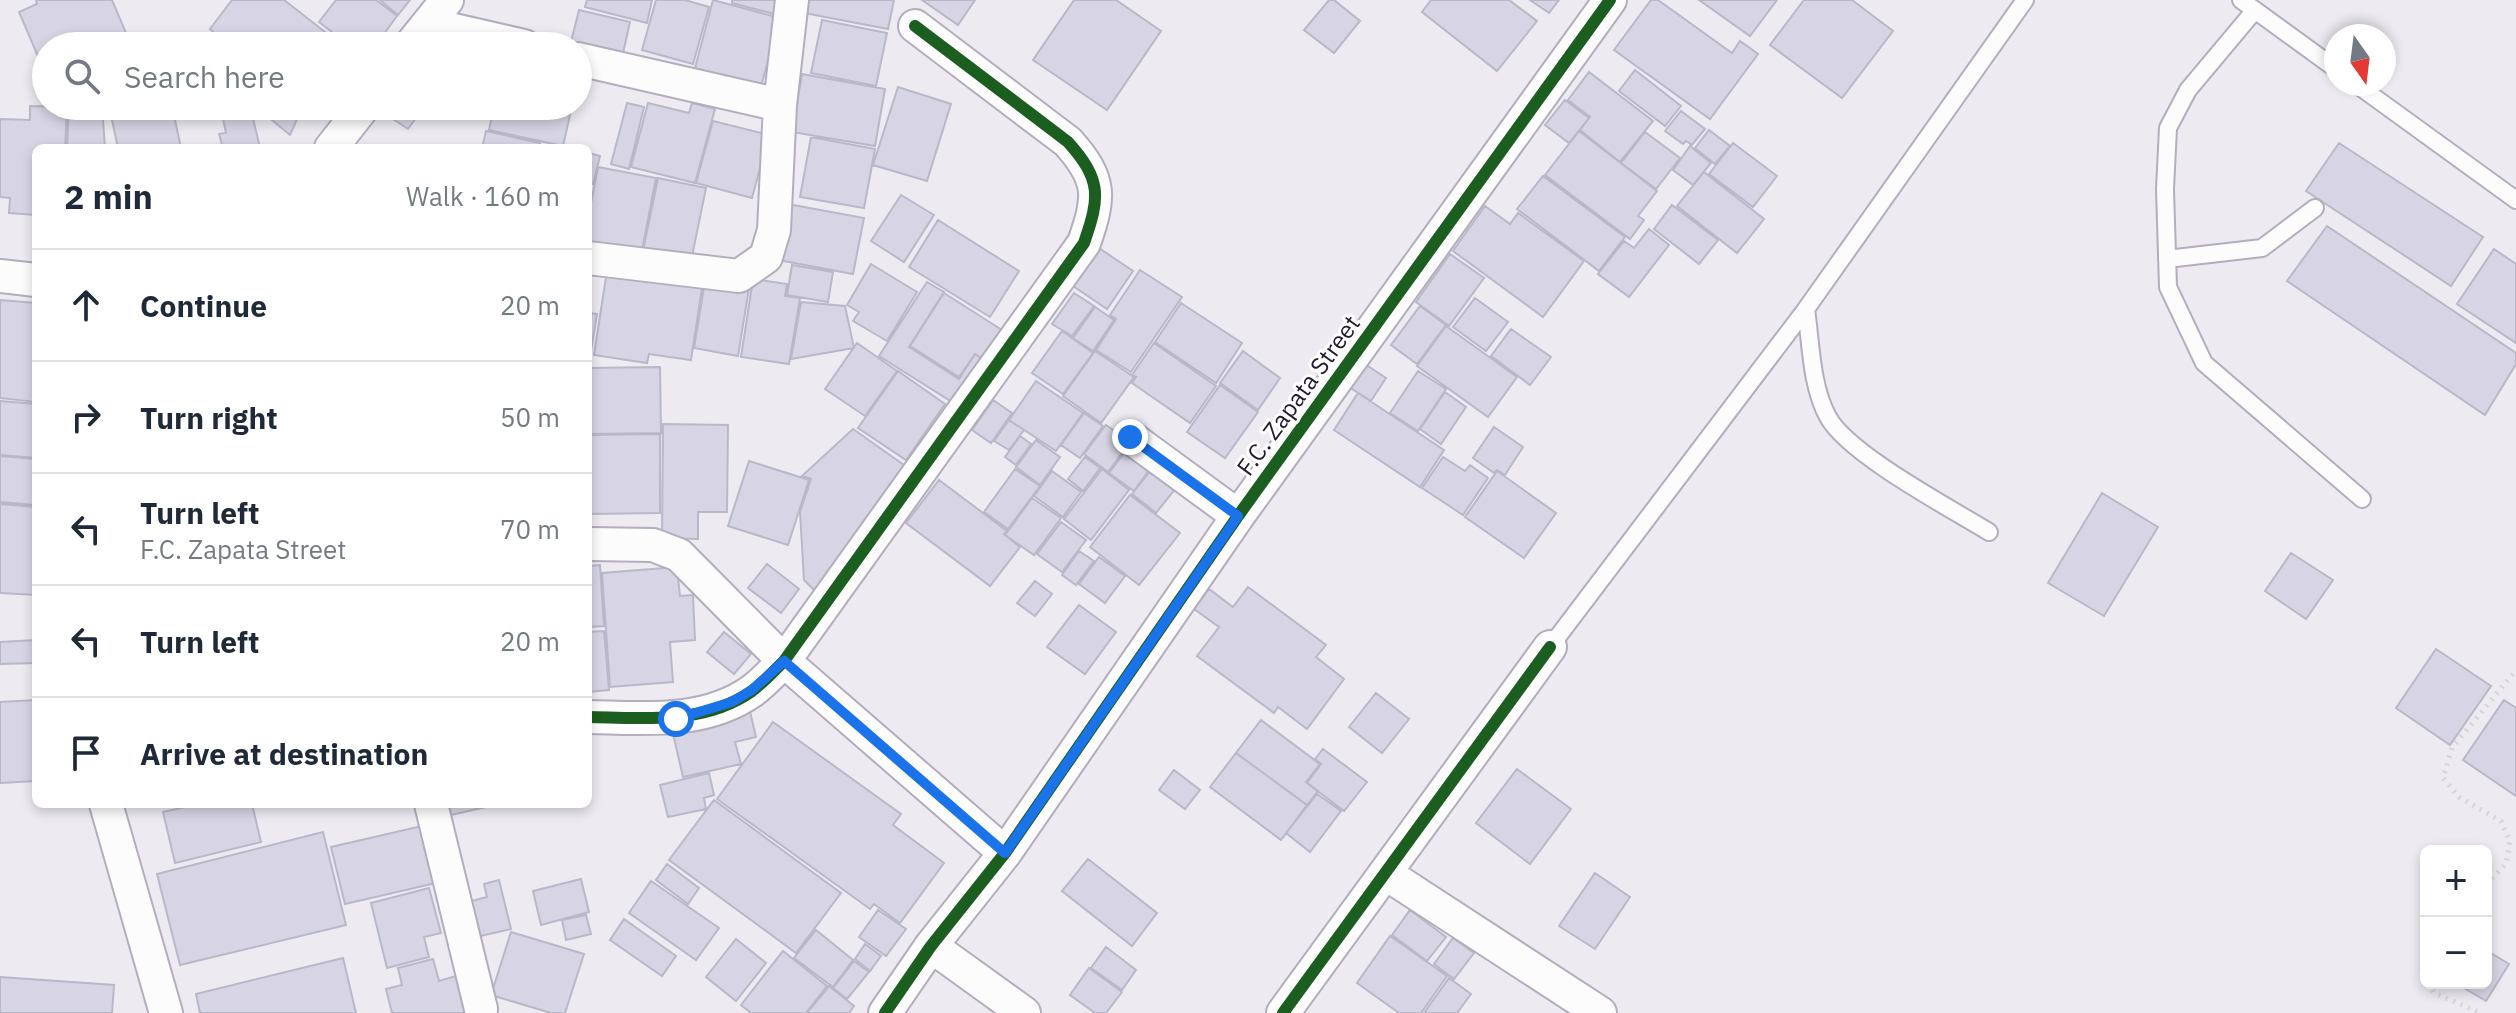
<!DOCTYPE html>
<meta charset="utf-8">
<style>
:root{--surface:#fff;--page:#f2f2f3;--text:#1f2937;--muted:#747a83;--line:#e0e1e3}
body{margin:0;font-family:"IBM Plex Sans",sans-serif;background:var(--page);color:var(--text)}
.controls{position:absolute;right:24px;bottom:24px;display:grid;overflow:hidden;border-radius:12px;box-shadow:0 4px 12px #0003}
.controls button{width:72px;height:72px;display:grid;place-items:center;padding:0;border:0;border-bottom:2px solid var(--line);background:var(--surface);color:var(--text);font:40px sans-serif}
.compass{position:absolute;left:2324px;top:24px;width:72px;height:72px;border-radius:50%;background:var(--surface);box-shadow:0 4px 12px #0003;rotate:166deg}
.stop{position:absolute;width:24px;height:24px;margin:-18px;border:6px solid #1a73e8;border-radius:50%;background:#fff}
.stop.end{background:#1a73e8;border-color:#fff;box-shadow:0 2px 8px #0008}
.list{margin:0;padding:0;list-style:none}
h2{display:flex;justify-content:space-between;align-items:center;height:104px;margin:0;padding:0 32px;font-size:34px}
h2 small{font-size:26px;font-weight:400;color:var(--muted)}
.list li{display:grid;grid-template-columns:52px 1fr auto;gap:24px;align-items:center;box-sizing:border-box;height:112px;padding:0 32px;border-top:2px solid var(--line)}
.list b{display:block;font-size:30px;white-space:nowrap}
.list p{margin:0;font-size:26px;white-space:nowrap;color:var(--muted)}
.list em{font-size:26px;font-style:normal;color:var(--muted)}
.icon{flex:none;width:44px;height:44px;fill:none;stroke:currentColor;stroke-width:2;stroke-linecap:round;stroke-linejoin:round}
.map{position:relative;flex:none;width:2516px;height:1013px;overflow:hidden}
.search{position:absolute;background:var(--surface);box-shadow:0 4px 12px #0003;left:32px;top:32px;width:560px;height:88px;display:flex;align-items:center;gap:20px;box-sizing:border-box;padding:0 28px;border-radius:44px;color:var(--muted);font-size:30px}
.panel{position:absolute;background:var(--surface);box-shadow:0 4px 12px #0003;left:32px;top:144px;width:560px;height:664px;border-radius:12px}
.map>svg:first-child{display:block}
.building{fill:#d7d5e4;stroke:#b9b8c8;stroke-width:2}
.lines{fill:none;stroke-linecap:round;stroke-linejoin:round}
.service-casing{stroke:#b3adbd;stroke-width:20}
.minor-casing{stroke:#b3adbd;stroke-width:36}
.path{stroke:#d5d4d7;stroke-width:5;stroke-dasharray:2 6;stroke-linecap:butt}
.service{stroke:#fcfcfd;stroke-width:16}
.minor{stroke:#fcfcfd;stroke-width:32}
.cycleway-casing{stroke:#fff;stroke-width:17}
.cycleway{stroke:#1b5e20;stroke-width:12}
.route{stroke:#1a73e8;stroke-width:10}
.labels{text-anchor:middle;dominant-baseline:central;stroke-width:6;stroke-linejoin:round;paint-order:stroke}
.street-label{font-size:24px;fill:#231931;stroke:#fff}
</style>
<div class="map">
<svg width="2516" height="1013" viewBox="0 0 2516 1013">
<rect width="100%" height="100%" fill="#edeaf2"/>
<!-- building -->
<path class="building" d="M36 0H112L129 40 117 46H46V75L19 12 37 4Z
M232 0H284L334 39 329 46H229L210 29Z
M336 0H376L397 16 375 46H336L341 39 319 22Z
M380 0H410L398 15Z
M587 0H652L647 23 585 7Z
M656 0H685L709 7 693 64 642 50Z
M713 0 780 18 761 86 695 68Z
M732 0H782L778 15 732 3Z
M801 0H894L888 29 799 12Z
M922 0H975L958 25Z
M1074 0H1116L1161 31 1107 110 1033 60Z
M1329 0H1334L1360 21 1334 53 1304 30Z
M1431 0H1509L1537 21 1497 71 1422 12Z
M1530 0H1559L1549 13Z
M1651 0H1658L1732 53 1740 41 1758 54 1710 119 1614 50Z
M1699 0H1777L1750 36Z
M1804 0H1852L1893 31 1842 98 1770 45Z
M579 10 630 22 622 58 570 46Z
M822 20 887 33 876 86 811 73Z
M1635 70 1681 106 1665 126 1619 91Z
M1589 72 1653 121 1620 162 1580 130 1590 117 1568 100Z
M802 74 885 89 875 146 792 132Z
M898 87 951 104 927 181 873 165Z
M1565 100 1589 118 1569 143 1545 125Z
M627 103 644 107 629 169 611 164Z
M648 103 689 113 692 103 715 109 695 183 631 167Z
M30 106 67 107 65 148H36V215L9 213 10 198 0 197V119L30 120Z
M69 106H102L105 148H67Z
M109 106H172L181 148H118Z
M232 106H250L260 148H223L219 134 226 133 221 109Z
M255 106H303L290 135Z
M399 106H425L408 129 390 117Z
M494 106H572L563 146 489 130Z
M1681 111 1705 129 1692 145 1686 141 1683 144 1665 131Z
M713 121 769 135 752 198 696 183Z
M1709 130 1730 146 1715 164 1695 148Z
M486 131 540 143 539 148H482Z
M1579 131 1657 191 1638 216 1644 220 1630 239 1545 175Z
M1645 132 1680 158 1656 189 1621 163Z
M811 137 875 149 864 208 800 197Z
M1733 143 1777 176 1753 207 1709 174Z
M2339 143 2483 237 2451 286 2306 191Z
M1690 146 1711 163 1693 185 1673 170Z
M588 153 600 156 593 184 588 183Z
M598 167 656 178 641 255 588 245V218Z
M1704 172 1764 219 1737 253 1677 206Z
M1543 176 1625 237 1599 271 1517 209Z
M658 178 706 188 691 261 643 251Z
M901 195 934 215 904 262 871 241Z
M788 204 864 218 853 274 778 260Z
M1672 205 1718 240 1699 264 1654 229Z
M1485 206 1510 224 1518 213 1584 261 1543 317 1453 251Z
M938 220 1019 271 990 317 909 267Z
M2327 226 2516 353V364L2485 415 2287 281Z
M1649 229 1669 245 1629 297 1598 274 1624 241 1634 248Z
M1096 246 1133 271 1107 309 1070 284Z
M2494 249 2516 264V343L2457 304Z
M1450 254 1484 278 1449 326 1416 302Z
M608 264 659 282 702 288 691 360 649 354 647 363 594 355Z
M871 264 917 292 887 341 853 321 859 312 847 305Z
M792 265 833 272 828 302 787 295Z
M1140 270 1182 297 1131 372 1096 350 1116 319 1110 315Z
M753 279 787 284 785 296 800 298 789 364 741 357Z
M705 281 749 288 738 356 694 348Z
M927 282 944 292 909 347 959 379 975 354 988 363 960 407 879 356Z
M944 293 1002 330 983 359 975 354 959 377 910 346Z
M1074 293 1094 306 1072 336 1052 324Z
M1475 298 1508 322 1486 351 1453 327Z
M0 300 36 303V402L0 398Z
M801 302 845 306 854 348 791 359Z
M1181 303 1242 343 1216 383 1155 342Z
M1420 306 1446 325 1417 364 1391 345Z
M1095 307 1114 320 1093 351 1073 338Z
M588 313 597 314 591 351H588Z
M1446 326 1517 377 1488 417 1417 366Z
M1511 329 1551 357 1530 385 1491 356Z
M1062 331 1093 353 1063 394 1032 373Z
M857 343 897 371 865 416 825 389Z
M1154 343 1216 386 1190 423 1132 383 1136 377 1132 375Z
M1095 351 1134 377 1101 423 1063 396Z
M1243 351 1280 378 1258 410 1220 383Z
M1365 364 1386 378 1371 401 1349 387Z
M660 367 661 433 588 434V368Z
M898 371 945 404 906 460 858 428Z
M1418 371 1446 389 1418 431 1390 413Z
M1036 381 1083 413 1056 451 1009 420Z
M1220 385 1258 412 1225 458 1187 432Z
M1445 392 1466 407 1441 444 1420 429Z
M1358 393 1444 450 1420 487 1334 430Z
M993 400 1012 413 991 443 972 430Z
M0 401 36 404V458L0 455Z
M1084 413 1103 426 1080 458 1061 445Z
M1009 420 1024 430 1009 450 994 441Z
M663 424 728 425 727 512H698V539L662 538Z
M1106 425 1130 442 1108 472 1084 454Z
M1494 427 1523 447 1505 475 1497 470 1494 473 1473 458Z
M853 429 904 465 816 592 804 580 800 512 811 479 802 476Z
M660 434V513L588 514V435Z
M1020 436 1031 444 1016 465 1005 457Z
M1036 440 1060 457 1040 485 1016 467Z
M1131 444 1155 462 1134 491 1109 473Z
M0 456 36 459V505L0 502Z
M1085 457 1100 468 1083 491 1068 479Z
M1443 457 1465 471 1470 465 1488 478 1463 515 1422 488Z
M749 461 809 480 788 545 728 526Z
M1015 469 1040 486 1008 529 984 512Z
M1102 469 1129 490 1091 540 1064 519Z
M1151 470 1176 488 1156 513 1132 494Z
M1052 471 1081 492 1063 517 1034 496Z
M1497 471 1556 513 1524 558 1465 517Z
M939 480 1007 531 1004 534 1020 547 990 586 906 523Z
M2102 493 2158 527 2104 616 2048 583Z
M1130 495 1180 533 1139 585 1090 547Z
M1032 498 1061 518 1034 555 1005 535Z
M0 504 36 507V595L0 593Z
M1061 522 1086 540 1062 572 1037 554Z
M1079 551 1094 561 1076 585 1062 575Z
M2291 553 2333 580 2306 619 2265 591Z
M1099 557 1125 576 1105 603 1079 584Z
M767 564 799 589 781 613 748 588Z
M600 565 604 626 588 627V566Z
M677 567 680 596 693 595 695 640 670 642 673 682 610 687 602 573Z
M1035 581 1052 594 1035 616 1017 603Z
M1248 587 1326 645 1316 657 1344 679 1307 729 1278 707 1274 713 1197 656 1219 627 1194 609 1209 589 1233 607Z
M1079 605 1116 632 1085 674 1047 647Z
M604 631 609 690 588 692V632Z
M724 632 751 654 734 674 707 652Z
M36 640V663L0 664V642Z
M2436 649 2491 686 2450 745 2396 708Z
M1376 693 1409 719 1382 753 1349 727Z
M36 700V781L0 783V702Z
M2504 700 2516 708V796L2463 760Z
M749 707 756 737 735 742 741 764 683 777 671 725Z
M1261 720 1320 764 1306 782 1318 791 1307 805 1236 753Z
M773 722 901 814 893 825 944 863 900 923 874 904 870 909 717 799Z
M1323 749 1367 782 1344 811 1307 783 1321 764 1315 759Z
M1236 753 1307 805 1281 840 1210 787Z
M1517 769 1571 809 1530 864 1476 823Z
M1174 770 1200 790 1185 809 1159 790Z
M709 773 714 795 704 798 706 809 668 817 660 785Z
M1317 794 1341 811 1310 852 1286 833Z
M714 800 841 893 796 953 669 860Z
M198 804H252L261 842 175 863 163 812Z
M449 804H499L451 815Z
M422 826 436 883 345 904 331 847Z
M323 832 346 925 180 965 157 874Z
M1088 859 1157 913 1132 946 1062 891Z
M667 864 699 888 688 904 656 880Z
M1595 873 1630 897 1595 949 1559 926Z
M581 879 589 912 541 925 533 891Z
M499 880 511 929 476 937 468 902 487 897 484 884Z
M651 881 719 928 696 960 629 913Z
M429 888 441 933 424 937 429 957 387 968 371 903Z
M878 910 906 929 886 956 859 937Z
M1410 910 1446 937 1427 961 1392 935Z
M586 915 591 934 566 940 562 920Z
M624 919 676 956 662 976 610 940Z
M816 930 853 960 833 987 794 958Z
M511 932 584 954 565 1013H551L491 995Z
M1390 936 1447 976 1421 1013H1399L1357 983Z
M1453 938 1474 953 1454 979 1434 964Z
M736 939 766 963 736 1001 706 977Z
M865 944 881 956 870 971 855 959Z
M1106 947 1136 970 1122 990 1091 968Z
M2486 950 2509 964 2486 1001 2457 984 2486 983Z
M783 951 827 986 806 1013H751L741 1005Z
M343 958 356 1013H200L196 994Z
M433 959 439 981 456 976 466 1013H392L386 989 402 985 398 968Z
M854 961 869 972 847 999 833 988Z
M1089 968 1122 992 1106 1013H1095L1070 995Z
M0 977 114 985 112 1013H0Z
M1449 978 1471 994 1457 1013H1424Z
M829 986 854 1006 849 1013H807Z"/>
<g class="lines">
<!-- service casing -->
<g class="service-casing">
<path id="service" d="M2241 0 2336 69
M2255 10 2188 90 2168 128 2165 189 2168 287 2204 363 2362 499
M2356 84 2516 200
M2167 259 2262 248 2315 208
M1806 309C1811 344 1811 386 1828 417 1848 454 1950 508 1989 532
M1550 647 1806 309 2025 0"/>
</g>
<!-- minor casing -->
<g class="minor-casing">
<path id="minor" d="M428 24 524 46
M410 46 447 0
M578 59 780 105
M331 148 364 106
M588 258 739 276 766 257 774 230 780 105 792 0
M0 276 36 280
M1130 437 1238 516
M588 544 653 545 679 555 784 661 1005 853
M588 717C643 718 704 725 752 691 764 682 774 671 784 661L1084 243C1100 197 1102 180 1068 142L915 26
M106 804 166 1013
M431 804 481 1009
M1385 873 1600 1013
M931 946 1024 1013
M885 1013 931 946 1005 853 1238 516 1610 0
M1283 1013 1550 647"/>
</g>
<!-- path -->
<path class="path" d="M2486 884 2506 864 2510 841 2501 821 2459 797 2443 778 2452 748 2516 670
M2426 944 2422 969 2426 977
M2429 983 2434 993 2481 1013"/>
<!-- service -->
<use href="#service" class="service"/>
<!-- minor -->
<use href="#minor" class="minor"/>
<!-- cycleway casing -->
<g class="cycleway-casing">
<path id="cycleway" d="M588 717C643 718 704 725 752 691 764 682 774 671 784 661L1084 243C1100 197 1102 180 1068 142L915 26
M885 1013 931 946 1005 853 1238 516 1610 0
M1283 1013 1550 647"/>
</g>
<!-- cycleway -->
<use href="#cycleway" class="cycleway"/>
</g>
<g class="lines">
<!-- route -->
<path class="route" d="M676 719 732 702 752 690 784 661 1005 853 1238 516 1130 437"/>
</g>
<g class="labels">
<!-- street labels -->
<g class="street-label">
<text transform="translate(1298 395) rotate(-54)">F.C. Zapata Street</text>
</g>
</g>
</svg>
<div class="controls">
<button>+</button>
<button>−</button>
</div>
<svg class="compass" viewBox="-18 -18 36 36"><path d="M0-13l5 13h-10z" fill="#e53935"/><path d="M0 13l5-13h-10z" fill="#747a83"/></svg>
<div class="stop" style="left:676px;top:719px"></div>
<div class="stop end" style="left:1130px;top:437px"></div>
<div class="search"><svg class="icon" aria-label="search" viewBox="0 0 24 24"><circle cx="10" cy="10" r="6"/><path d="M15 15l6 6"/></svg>Search here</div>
<section class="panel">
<h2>2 min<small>Walk · 160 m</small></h2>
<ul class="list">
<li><svg class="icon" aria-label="ahead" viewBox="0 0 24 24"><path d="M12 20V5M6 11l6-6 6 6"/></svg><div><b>Continue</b></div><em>20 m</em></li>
<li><svg class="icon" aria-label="right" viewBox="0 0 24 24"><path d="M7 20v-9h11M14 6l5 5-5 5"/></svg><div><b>Turn right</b></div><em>50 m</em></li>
<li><svg class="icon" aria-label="left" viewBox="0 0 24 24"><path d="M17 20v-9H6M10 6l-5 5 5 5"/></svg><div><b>Turn left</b><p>F.C. Zapata Street</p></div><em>70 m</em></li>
<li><svg class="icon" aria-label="left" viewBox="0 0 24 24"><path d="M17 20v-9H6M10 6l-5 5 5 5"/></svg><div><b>Turn left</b></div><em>20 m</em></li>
<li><svg class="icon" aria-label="arrive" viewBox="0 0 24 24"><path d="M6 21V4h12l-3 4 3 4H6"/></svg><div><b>Arrive at destination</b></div></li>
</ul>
</section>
</div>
